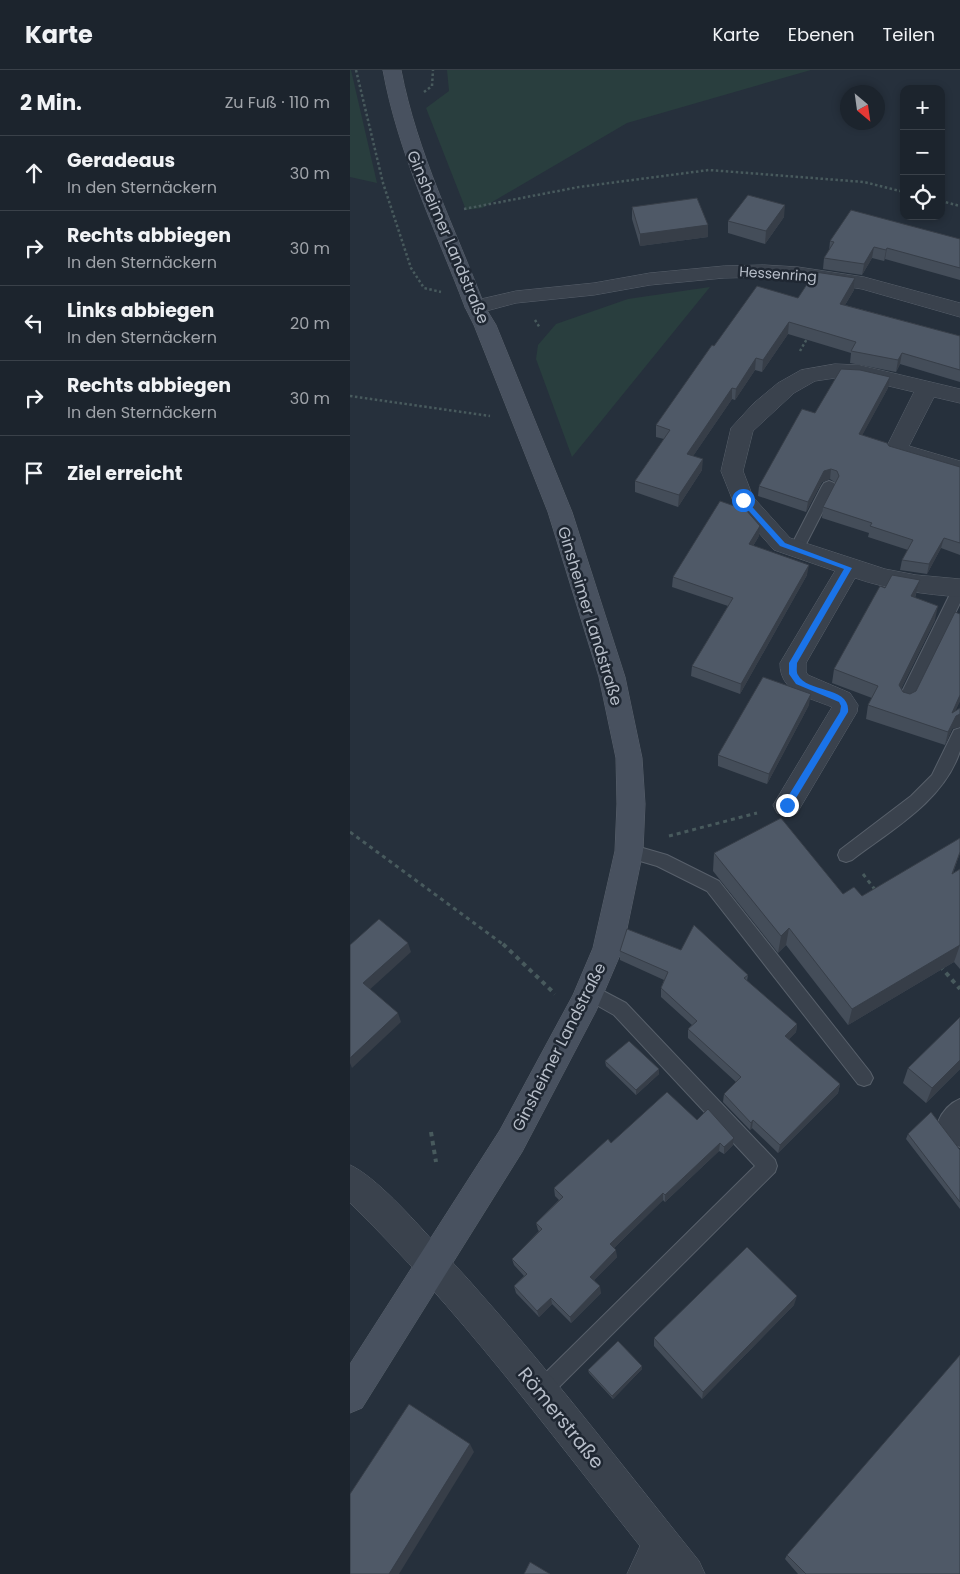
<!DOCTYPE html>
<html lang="de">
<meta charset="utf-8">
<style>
:root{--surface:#1c242d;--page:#293039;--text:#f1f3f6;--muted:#a0a4aa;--line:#3a4149}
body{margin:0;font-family:Poppins,sans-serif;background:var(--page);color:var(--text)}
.controls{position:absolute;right:15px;top:15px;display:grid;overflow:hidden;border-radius:10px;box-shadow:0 2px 8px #0003}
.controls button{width:45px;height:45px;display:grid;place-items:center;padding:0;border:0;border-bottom:1px solid var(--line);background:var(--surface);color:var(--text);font:25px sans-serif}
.compass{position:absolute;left:490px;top:15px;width:45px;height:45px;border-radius:50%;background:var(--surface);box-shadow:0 2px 8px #0003;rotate:151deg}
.stop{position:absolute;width:15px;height:15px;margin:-11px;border:4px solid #1a73e8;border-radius:50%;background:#fff}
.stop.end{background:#1a73e8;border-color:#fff;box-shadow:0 1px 5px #0008}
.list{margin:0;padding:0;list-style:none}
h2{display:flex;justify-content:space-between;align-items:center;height:65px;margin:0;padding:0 20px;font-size:21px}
h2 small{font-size:16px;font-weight:400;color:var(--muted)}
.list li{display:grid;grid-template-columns:32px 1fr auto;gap:15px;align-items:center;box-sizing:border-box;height:75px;padding:0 20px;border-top:1px solid var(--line)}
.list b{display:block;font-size:19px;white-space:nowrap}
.list p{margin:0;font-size:16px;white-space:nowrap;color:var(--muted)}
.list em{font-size:16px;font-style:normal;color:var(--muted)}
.icon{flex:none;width:28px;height:28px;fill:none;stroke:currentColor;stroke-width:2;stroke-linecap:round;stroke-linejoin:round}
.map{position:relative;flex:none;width:610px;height:1504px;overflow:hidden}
header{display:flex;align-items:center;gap:30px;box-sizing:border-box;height:70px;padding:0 25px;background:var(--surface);border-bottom:1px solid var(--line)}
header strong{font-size:24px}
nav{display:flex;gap:28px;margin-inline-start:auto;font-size:18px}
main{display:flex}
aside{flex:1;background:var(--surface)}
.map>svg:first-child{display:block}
.green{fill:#293e3e}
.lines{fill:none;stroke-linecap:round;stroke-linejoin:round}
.lane-casing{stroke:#58606b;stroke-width:2}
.street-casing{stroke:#58606b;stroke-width:1}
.secondary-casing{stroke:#58606b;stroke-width:1}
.path-far2{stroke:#485a5d;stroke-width:2.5;stroke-dasharray:2.5 2.5;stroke-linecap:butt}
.path-far1{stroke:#485a5d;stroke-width:3;stroke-dasharray:4 4;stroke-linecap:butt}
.path{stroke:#485a5d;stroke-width:4;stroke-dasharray:4.5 4.5;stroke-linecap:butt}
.lane{fill:#3a424d;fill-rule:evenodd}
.street{fill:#3a424d;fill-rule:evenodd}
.secondary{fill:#48515f;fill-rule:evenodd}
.wall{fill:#444d59}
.shaded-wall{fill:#373e48}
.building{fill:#4f5967;stroke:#373e48}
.route{fill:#1a73e8}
.labels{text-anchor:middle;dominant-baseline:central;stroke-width:5;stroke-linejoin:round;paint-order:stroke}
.far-street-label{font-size:14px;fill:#b6bdc8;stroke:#1f2732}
.street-label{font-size:16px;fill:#b6bdc8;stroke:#1f2732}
.near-street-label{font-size:19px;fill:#b6bdc8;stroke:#1f2732}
</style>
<header>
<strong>Karte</strong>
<nav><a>Karte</a><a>Ebenen</a><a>Teilen</a></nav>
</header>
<main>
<aside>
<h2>2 Min.<small>Zu Fuß · 110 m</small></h2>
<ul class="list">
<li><svg class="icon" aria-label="ahead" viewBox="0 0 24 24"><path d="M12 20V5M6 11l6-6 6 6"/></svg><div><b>Geradeaus</b><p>In den Sternäckern</p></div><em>30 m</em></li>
<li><svg class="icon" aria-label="right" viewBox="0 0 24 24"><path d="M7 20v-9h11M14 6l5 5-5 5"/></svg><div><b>Rechts abbiegen</b><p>In den Sternäckern</p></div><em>30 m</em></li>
<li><svg class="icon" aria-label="left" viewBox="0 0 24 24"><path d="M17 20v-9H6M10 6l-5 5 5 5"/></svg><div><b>Links abbiegen</b><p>In den Sternäckern</p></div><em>20 m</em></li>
<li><svg class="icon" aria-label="right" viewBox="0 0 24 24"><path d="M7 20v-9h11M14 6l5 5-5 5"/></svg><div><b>Rechts abbiegen</b><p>In den Sternäckern</p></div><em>30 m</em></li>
<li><svg class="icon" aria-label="arrive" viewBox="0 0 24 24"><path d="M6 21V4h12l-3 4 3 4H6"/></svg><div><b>Ziel erreicht</b></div></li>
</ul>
</aside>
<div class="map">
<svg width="610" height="1504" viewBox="0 0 610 1504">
<rect width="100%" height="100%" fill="#26303c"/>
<!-- green -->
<path class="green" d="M0 0H1L27 113 0 107Z
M97 0H461L277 53 132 138 116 140 76 38 99 21Z
M360 217 222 387 186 289 188 275 206 254 278 229Z"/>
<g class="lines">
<!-- lane casing -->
<g class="lane-casing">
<path id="lane" d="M479 411 484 413 486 416 453 480 451 484H441L439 480 472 416 474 413Z
M610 513V533L564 630 561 634 556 636 551 634 548 630 603 518 605 514Z
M610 658C610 665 610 674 610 681 594 731 541 760 502 790L496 792 490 790 488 785 490 780 561 726 582 705 604 660Z
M279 774 317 785 369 811 520 1002 523 1008 520 1014 514 1016 508 1014 357 821 307 796 273 786 271 781 273 776Z
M240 914 276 933 425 1090 427 1096 425 1102 197 1329 190 1332 183 1329 180 1322 183 1315 405 1096 264 945 234 928 231 922 234 916Z
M610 1029V1077L603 1074 588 1052C592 1042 600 1033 610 1029Z"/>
</g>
<!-- street casing -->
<g class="street-casing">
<path id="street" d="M414 195 448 197 514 207 610 233V247L512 219 448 209 414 207 374 208 300 215 244 225 166 233 125 244 118 242 115 237 118 232 166 221 244 213 300 203 374 196Z
M485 294 509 295 610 319V333L584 327 559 376 610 391V407L538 385 535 380 564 322 509 309 485 308 465 311 444 323 403 361 393 401 403 427 440 468 535 499 566 505 610 509V527C574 524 540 520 505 508L456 593V602L458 605 500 623 508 635 507 642 447 743 437 746 427 743 423 735 482 637C458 627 430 623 430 593L485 501 424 480 385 436 371 401 381 358 404 333 428 313 451 300Z
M0 1095C25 1106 64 1150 83 1171 178 1272 262 1383 349 1491L355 1504H277L290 1476C197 1359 108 1238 0 1133Z"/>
</g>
<!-- secondary casing -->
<g class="secondary-casing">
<path id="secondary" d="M33 0H51C67 83 105 158 135 237L146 255 222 442 275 607 292 688 295 734 293 781 273 878 246 941 172 1082 12 1338 0 1343V1294L150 1060 223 925 243 878 265 781 267 734 266 688 249 607 198 442 124 255 115 237C85 158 48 83 33 0Z"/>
</g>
<!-- path-far2 -->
<path class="path-far2" d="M6 0 33 113 61 198 74 218 91 222
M74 22 82 16 83 0
M591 131 610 136
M114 139 229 117 359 100 514 112 554 122
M185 250 190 258
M450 281 458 267
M0 326 140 346"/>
<!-- path-far1 -->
<path class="path-far1" d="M0 762 154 875
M319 766 407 743
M513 804 526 821"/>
<!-- path -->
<path class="path" d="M153 874 205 924
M590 896 610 919
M81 1062 86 1092"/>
<!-- lane -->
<use href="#lane" class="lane"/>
<!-- street -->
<use href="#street" class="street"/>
<!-- secondary -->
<use href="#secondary" class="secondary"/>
</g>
<!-- wall -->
<path class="wall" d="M282 137 358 167 290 176 282 149Z
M434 147 415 174 378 163V151Z
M610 169V210L535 189 534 191 522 188 512 205 473 199 474 188 479 181 480 171Z
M505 208 504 220 495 235 610 266V312L550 294 546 302 500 293 501 283 438 264 412 302 405 300 385 330 382 329 343 386 352 400 328 437 285 422V411L314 369 306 367V355L364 276 448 228Z
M538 318 512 365 539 376 610 397V485L591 478 577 504 550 500 552 490 558 480 518 467 519 463 472 448 473 437 486 413 480 409 472 412 456 442 408 426 409 416 465 343Z
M409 466 403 476 457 505 390 624 341 606 342 596 378 536 322 517 323 507Z
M570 510 566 524 565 528 585 550 551 619 553 622 560 624 566 621 610 544V631L605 641 602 659 595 675 516 649 518 635 522 628 482 613 484 599 535 518Z
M459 635 417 714 368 696V685Z
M364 783 493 824 512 826 610 783 603 803 610 799V899L604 892 498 955 436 875 428 883 363 801Z
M331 880 398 905 397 911 447 954 446 962 438 970 490 1014 488 1023 428 1083 402 1058 400 1060 373 1032 374 1024 386 1012 338 968V959L342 955 311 927V918L314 910 270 890V881Z
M255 991 309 1004 286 1025 256 996Z
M558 998 610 999 576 1033 553 1013Z
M347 1050 384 1068 383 1075 374 1084 369 1081 315 1132 313 1130 264 1178 267 1187 244 1210 251 1223 221 1253 202 1234 189 1247 166 1223 164 1216 174 1206 164 1195 162 1189 189 1161 188 1160 186 1153 209 1130 205 1126 204 1118 261 1073Z
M558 1064 610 1080V1139L556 1069Z
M444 1235 352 1329 304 1276V1268Z
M292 1296V1299L263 1329 239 1303 238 1300Z
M437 1485 610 1504H448L435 1489Z"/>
<!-- shaded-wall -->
<path class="shaded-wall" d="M435 135 434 147 415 174 416 161Z
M358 155V167L290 176V164Z
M524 177 522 188 512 205 514 194Z
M537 178 535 189 534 191 536 180Z
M505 208 504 220 489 245 490 234Z
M439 252 438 264 412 302 413 290Z
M552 283 550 294 546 302 548 290Z
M406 288 405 300 385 330 386 319Z
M540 307 538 318 507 375 509 364Z
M382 318V329L337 395V384Z
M353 389 352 400 328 437 329 425Z
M481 399 480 409 472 412 456 442 458 432 474 401Z
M410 456 409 466 398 484 399 474Z
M594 468 591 478 577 504 579 494Z
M459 495 457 505 390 624 391 614Z
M570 510 566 524 558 541 561 526Z
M588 536 585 550 546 629 549 615Z
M461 624 459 635 417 714 419 704Z
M610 625V631L598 656 602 643Z
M610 644V657L602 659 595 675 598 662 606 646Z
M439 858 436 875 428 883 431 866Z
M58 873 61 882 16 923 13 913Z
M610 875 604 892 498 955 502 939Z
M48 943 51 952 2 998 0 993V988Z
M447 954 446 962 433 975 435 966Z
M610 990V999L576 1033 582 1018Z
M309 999V1004L286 1025V1020Z
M490 1014 488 1023 428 1083 430 1075Z
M403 1050 402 1058 400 1060 401 1053Z
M384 1068 383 1075 374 1084V1077Z
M370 1073 369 1081 315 1132V1125Z
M313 1123V1130L261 1181 260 1174Z
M266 1180 267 1187 241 1213 240 1207Z
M250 1216 251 1223 221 1253 220 1247Z
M447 1226 444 1235 352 1329 353 1322Z
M201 1228 202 1234 189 1247 187 1241Z
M292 1296V1299L263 1329 262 1326Z
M120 1374 124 1382 49 1504H39Z"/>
<!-- building -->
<path class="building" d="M398 125 435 135 416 161 378 151Z
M347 128 358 155 290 164 282 137Z
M501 140 610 169V198L537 178 536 180 524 177 514 194 474 188 484 172 480 171Z
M465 202 505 208 490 234 610 266V300L552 283 548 290 501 281 506 272 439 252 413 290 406 288 386 319 382 318 337 384 353 389 329 425 285 411 320 360 306 355 362 275 364 276 407 216 448 228Z
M491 299 510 300 540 307 509 364 537 373 539 376 610 397V473L594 468 579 494 552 490 563 470 520 456 522 453 473 437 489 406 487 401 481 399 474 401 458 432 409 416 452 339 465 343Z
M370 431 396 440 410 456 399 474 459 495 391 614 342 596 383 528 323 507Z
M542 505 570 510 561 526 588 536 549 615 553 622 560 624 566 621 605 542 610 544V625L602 643 610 638V644L606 646 598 662 518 635 528 616 484 599 530 516 535 518Z
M413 607 461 624 419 704 368 685Z
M431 748 493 824 504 817 512 826 610 768V782L602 804 610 799V875L502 939 439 858 431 866 364 783Z
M29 849 58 873 13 913 48 943 0 988V875Z
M344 855 398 905 394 908 447 954 435 966 490 1014 430 1075 403 1050 401 1053 374 1024 391 1007 338 959 347 951 311 918 318 902 270 881 277 859 331 880Z
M610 947V990L582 1018 558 998Z
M279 971 309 999 286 1020 255 991Z
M317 1022 347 1050 358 1039 384 1068 374 1077 370 1073 315 1125 313 1123 260 1174 266 1180 240 1207 250 1216 220 1247 201 1228 187 1241 164 1216 177 1204 162 1189 192 1159 186 1153 213 1127 204 1118 258 1069 261 1073Z
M581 1042 610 1080V1132L558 1064Z
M397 1177 447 1226 353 1322 304 1268Z
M268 1271 292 1296 262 1326 238 1300Z
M610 1285V1504H456L437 1485Z
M59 1334 120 1374 39 1504H0V1424Z
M180 1492 200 1504H174Z"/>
<!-- route -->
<path class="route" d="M391 429H395L435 473 502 498 447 593C447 597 446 602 448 605 457 623 501 616 498 642L440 738H434V733L490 642 491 636 489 632 446 614 439 604V593L494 499 430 476 391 432Z"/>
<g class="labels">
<!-- far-street labels -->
<g class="far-street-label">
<text transform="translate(428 204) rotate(4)">Hessenring</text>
</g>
<!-- street labels -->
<g class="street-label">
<text transform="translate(98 167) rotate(67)">Ginsheimer Landstraße</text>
<text transform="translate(240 546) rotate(73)">Ginsheimer Landstraße</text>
<text transform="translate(209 977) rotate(-63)">Ginsheimer Landstraße</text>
</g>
<!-- near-street labels -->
<g class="near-street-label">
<text transform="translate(211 1348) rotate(51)">Römerstraße</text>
</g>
</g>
</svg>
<div class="controls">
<button>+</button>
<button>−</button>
<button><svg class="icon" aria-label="locate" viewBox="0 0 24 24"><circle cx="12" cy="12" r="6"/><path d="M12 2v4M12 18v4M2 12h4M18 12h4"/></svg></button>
</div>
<svg class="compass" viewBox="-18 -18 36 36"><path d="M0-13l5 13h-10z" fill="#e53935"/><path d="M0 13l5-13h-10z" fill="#a0a4aa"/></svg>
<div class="stop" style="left:393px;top:430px"></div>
<div class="stop end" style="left:437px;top:735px"></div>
</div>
</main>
